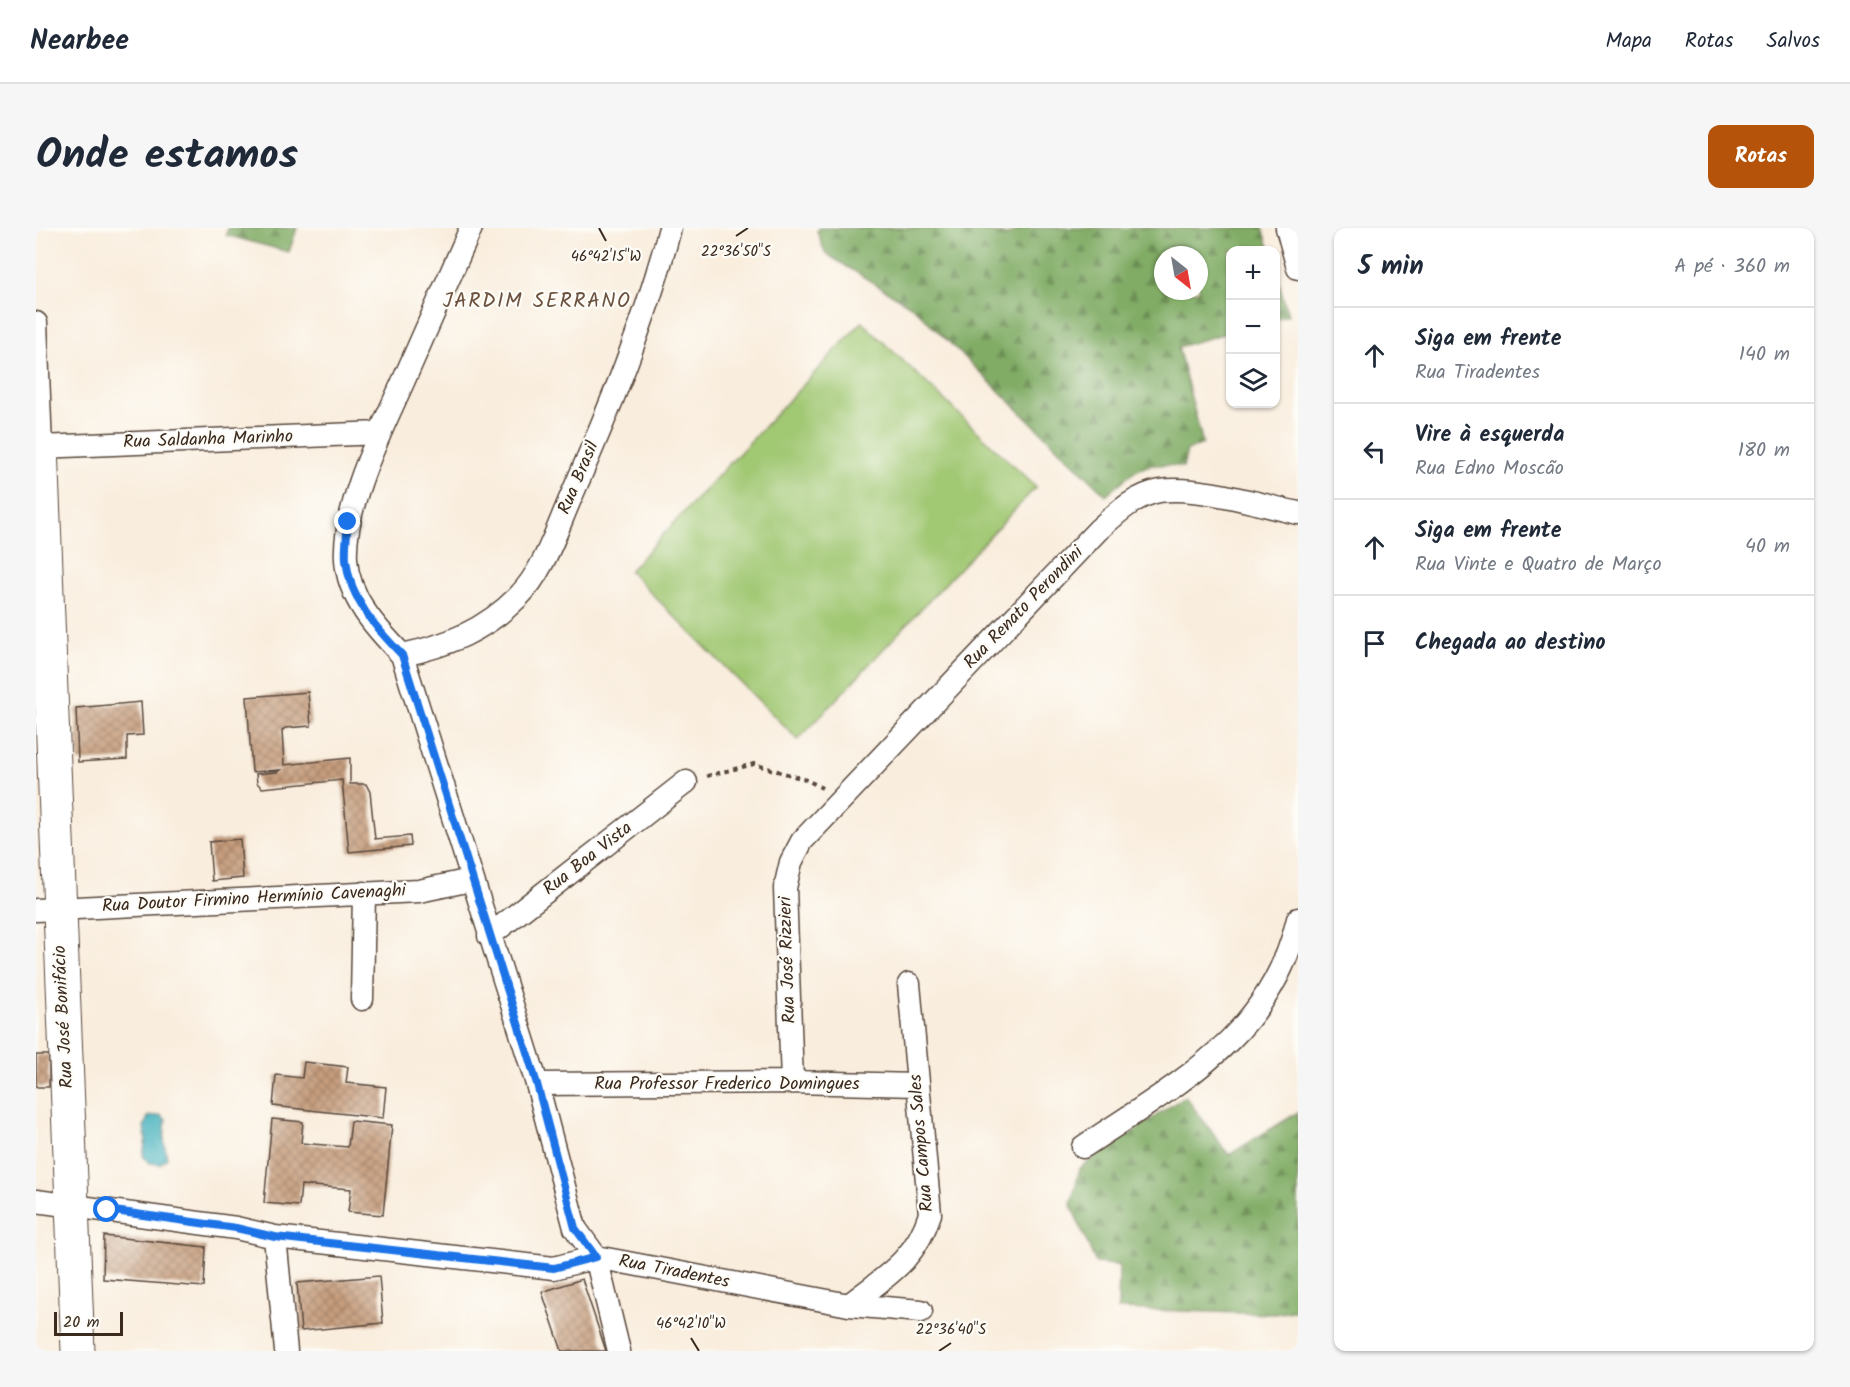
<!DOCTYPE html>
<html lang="pt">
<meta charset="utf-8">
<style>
:root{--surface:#fff;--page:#f6f6f7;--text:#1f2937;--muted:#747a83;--line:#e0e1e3;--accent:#b45309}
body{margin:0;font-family:Kalam,sans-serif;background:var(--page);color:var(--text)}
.controls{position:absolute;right:18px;top:18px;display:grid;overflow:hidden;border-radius:12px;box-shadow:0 2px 4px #0004}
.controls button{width:54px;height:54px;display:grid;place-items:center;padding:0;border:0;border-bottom:2px solid var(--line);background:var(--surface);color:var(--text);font:30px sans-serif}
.compass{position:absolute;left:1118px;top:18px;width:54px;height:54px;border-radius:50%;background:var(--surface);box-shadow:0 2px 4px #0004;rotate:149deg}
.scale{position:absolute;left:18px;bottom:15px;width:69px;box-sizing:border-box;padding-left:6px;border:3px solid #3b2a1e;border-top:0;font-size:16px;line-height:21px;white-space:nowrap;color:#3b2a1e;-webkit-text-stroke:4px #fdfcf7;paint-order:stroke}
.stop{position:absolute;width:18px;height:18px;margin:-14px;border:4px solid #1a73e8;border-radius:50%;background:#fff}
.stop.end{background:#1a73e8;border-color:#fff;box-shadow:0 2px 6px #0008}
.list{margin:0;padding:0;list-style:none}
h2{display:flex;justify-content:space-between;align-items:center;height:78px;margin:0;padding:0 24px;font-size:26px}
h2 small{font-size:20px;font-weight:400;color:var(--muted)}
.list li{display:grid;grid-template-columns:39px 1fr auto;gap:18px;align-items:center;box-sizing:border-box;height:96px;padding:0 24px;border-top:2px solid var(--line)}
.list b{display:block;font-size:22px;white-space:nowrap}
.list p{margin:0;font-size:20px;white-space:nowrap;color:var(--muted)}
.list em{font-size:20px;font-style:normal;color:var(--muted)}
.icon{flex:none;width:33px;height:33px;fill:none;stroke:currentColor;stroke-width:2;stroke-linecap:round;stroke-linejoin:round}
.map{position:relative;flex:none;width:1262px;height:1123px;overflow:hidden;border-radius:12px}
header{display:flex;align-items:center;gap:36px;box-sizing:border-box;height:84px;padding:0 30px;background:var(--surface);border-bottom:2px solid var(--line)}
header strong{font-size:28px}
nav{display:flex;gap:33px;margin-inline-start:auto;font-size:21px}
.intro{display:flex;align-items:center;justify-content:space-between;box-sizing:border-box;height:144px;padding:0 36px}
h1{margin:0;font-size:42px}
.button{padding:15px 27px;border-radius:12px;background:var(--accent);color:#fff;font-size:21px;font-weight:700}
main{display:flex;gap:36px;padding:0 36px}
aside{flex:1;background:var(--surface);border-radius:12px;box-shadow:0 2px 4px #0004}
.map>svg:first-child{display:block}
.forest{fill:url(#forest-firs);stroke:#5e6b42;stroke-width:1.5;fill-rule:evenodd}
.park{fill:#a1c873;stroke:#6e7948;stroke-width:1.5}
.water{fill:#3fafbb;stroke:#3d6c6c;stroke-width:1.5}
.building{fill:url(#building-cross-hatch)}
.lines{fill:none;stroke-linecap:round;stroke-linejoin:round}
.minor-casing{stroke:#58473b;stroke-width:25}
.secondary-casing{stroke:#58473b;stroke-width:35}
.path{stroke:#58473b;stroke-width:4;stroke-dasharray:4.5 4.5;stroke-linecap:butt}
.minor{stroke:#fff;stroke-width:22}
.secondary{stroke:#fff;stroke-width:33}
.route{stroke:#1a73e8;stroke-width:8}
.ticks{fill:none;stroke:#3b2a1e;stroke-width:2}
.labels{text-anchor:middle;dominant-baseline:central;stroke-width:4.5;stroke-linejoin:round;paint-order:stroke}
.street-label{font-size:18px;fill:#3b2a1e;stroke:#fdfcf7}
.quarter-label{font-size:21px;letter-spacing:1.5px;fill:#6c523f;stroke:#fdfcf7}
.ticks-label{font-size:15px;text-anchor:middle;fill:#3b2a1e;stroke:#fdfcf7;stroke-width:4.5;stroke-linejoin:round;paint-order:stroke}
</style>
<header>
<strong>Nearbee</strong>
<nav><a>Mapa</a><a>Rotas</a><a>Salvos</a></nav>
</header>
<div class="intro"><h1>Onde estamos</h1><a class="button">Rotas</a></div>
<main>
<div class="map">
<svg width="1262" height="1123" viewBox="0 0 1262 1123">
<defs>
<pattern id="forest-firs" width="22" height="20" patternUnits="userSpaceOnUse" patternTransform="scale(1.5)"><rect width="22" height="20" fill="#80ac65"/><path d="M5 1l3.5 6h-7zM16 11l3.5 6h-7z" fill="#6a8c53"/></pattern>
<pattern id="building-cross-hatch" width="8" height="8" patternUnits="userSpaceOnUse" patternTransform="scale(1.5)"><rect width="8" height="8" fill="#c69d7d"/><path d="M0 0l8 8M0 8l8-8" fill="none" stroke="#a28066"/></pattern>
</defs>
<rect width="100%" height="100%" fill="#fdfcf7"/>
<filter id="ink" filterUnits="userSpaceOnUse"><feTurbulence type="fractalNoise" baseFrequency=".0167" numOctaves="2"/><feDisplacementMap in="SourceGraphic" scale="12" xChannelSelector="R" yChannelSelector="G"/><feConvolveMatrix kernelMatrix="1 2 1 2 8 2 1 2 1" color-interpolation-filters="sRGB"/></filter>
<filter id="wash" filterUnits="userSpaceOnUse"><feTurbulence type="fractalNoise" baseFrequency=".008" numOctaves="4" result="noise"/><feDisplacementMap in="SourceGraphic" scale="24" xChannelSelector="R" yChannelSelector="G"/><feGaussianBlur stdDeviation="1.35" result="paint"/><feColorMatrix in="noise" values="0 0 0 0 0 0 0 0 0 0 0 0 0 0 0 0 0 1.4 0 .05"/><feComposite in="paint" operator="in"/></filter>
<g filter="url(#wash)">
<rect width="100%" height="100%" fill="#f9eddd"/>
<!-- forest -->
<path class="forest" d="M192 0H261L253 24 190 7Z
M783 0H930L971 7 987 0H1227L1234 22H1194V104L1142 119 1167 216 1151 222 1147 239C1105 232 1101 241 1070 267L878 80 789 25 781 3ZM1127 27H1163V63H1127Z
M1240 43 1252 87 1240 91Z
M1149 868 1193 927 1262 884V1082L1238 1086 1082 1081 1083 1037 1060 1035 1035 977 1044 940Z"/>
<!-- park -->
<path class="park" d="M826 94 1000 259 762 512 593 343Z"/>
<!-- water -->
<path class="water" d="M125 887 130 892 128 912 131 930 124 936 114 935 107 928 110 910 108 899 112 889Z"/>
<g id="blocks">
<!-- building -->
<path class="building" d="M272 464 275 498 249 500 246 503 248 537 314 530V556H330L334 564 339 611 374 608 375 618 313 624 306 552 226 560 221 555 220 546 241 544 244 542 216 544 211 469Z
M105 474 107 507 91 508V531L42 534 40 480Z
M204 611 207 650 176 653 173 614Z
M0 827H13V859H0Z
M268 834 312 839 310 855 350 859 347 890 237 878 240 847 266 850Z
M236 891 267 894 265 915 312 919 315 893 356 897 347 987 312 984 315 961 265 957 263 978 228 975Z
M68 1008 170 1019 168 1059 67 1051Z
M343 1048 347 1095 265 1103 261 1055Z
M546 1051 570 1123H526L506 1064Z"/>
</g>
</g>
<g filter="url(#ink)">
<use href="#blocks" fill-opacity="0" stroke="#58473b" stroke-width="1.5"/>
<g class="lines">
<!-- minor casing -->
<g class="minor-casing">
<path id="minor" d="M435 0C412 51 390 103 367 154 345 203 307 278 310 331 312 370 340 400 366 427L501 856 539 1000 560 1029 583 1123
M1251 0 1262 40
M0 95 5 219 344 205
M366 427C411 418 449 402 482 369 508 343 520 303 535 269 573 182 610 93 634 0
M0 682 383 663 435 652
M453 708 650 554
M326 771 328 665
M756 854 749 660 755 634 766 613 1062 302C1080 286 1099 267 1124 263 1161 257 1225 277 1262 285
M501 856 756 854 881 857
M1047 919C1140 856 1235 809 1262 691
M0 973 200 1000 239 1009 518 1040 560 1029 813 1077 885 1083
M239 1009 250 1123
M813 1077C850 1048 879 1033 894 986L873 756"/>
</g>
<!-- secondary casing -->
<g class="secondary-casing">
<path id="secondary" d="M0 219H5L42 1123"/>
</g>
<!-- path -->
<path class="path" d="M671 548 718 536 771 552 786 560"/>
<!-- minor -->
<use href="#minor" class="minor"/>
<!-- secondary -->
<use href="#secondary" class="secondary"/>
</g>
</g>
<g class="lines" filter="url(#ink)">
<!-- route -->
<path class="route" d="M71 982 200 1000 239 1009 518 1040 560 1029 539 1000 501 856 366 427C340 400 314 372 310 332 309 320 311 306 312 294"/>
</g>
<!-- ticks -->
<path class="ticks" d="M563 0 570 13M700 8 712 0M655 1110 663 1123M903 1123 915 1115"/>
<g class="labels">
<!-- street labels -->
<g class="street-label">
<text transform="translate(172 212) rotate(-2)">Rua Saldanha Marinho</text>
<text transform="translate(543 250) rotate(-67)">Rua Brasil</text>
<text transform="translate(988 380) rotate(-46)">Rua Renato Perondini</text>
<text transform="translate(552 631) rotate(-38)">Rua Boa Vista</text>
<text transform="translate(218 671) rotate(-3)">Rua Doutor Firmino Hermínio Cavenaghi</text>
<text transform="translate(752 732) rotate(-92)">Rua José Rizzieri</text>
<text transform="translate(28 789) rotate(-93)">Rua José Bonifácio</text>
<text x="691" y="856">Rua Professor Frederico Domingues</text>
<text transform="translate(886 915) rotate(-95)">Rua Campos Sales</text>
<text transform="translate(638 1044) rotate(11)">Rua Tiradentes</text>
</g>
<!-- quarter labels -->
<g class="quarter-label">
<text x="501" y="73">JARDIM SERRANO</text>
</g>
</g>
<g class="ticks-label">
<text x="700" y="28">22°36'50"S</text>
<text x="570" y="33">46°42'15"W</text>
<text x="655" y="1100">46°42'10"W</text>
<text x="915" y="1106">22°36'40"S</text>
</g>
</svg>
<div class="controls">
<button>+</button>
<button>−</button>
<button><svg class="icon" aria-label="layers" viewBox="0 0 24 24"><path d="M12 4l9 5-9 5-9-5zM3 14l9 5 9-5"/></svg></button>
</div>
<svg class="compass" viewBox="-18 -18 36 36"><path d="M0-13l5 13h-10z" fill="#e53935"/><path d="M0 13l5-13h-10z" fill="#747a83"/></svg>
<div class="scale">20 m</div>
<div class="stop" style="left:71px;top:982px"></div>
<div class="stop end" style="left:312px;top:294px"></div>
</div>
<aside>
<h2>5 min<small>A pé · 360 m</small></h2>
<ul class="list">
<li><svg class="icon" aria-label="ahead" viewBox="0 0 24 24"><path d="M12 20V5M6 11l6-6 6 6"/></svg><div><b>Siga em frente</b><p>Rua Tiradentes</p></div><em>140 m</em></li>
<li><svg class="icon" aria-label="left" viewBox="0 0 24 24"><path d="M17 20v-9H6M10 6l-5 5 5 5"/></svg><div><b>Vire à esquerda</b><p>Rua Edno Moscão</p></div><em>180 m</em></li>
<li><svg class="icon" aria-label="ahead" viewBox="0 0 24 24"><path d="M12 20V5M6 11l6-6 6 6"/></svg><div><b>Siga em frente</b><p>Rua Vinte e Quatro de Março</p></div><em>40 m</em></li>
<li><svg class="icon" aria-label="arrive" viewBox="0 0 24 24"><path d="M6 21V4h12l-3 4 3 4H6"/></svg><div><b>Chegada ao destino</b></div></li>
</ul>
</aside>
</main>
